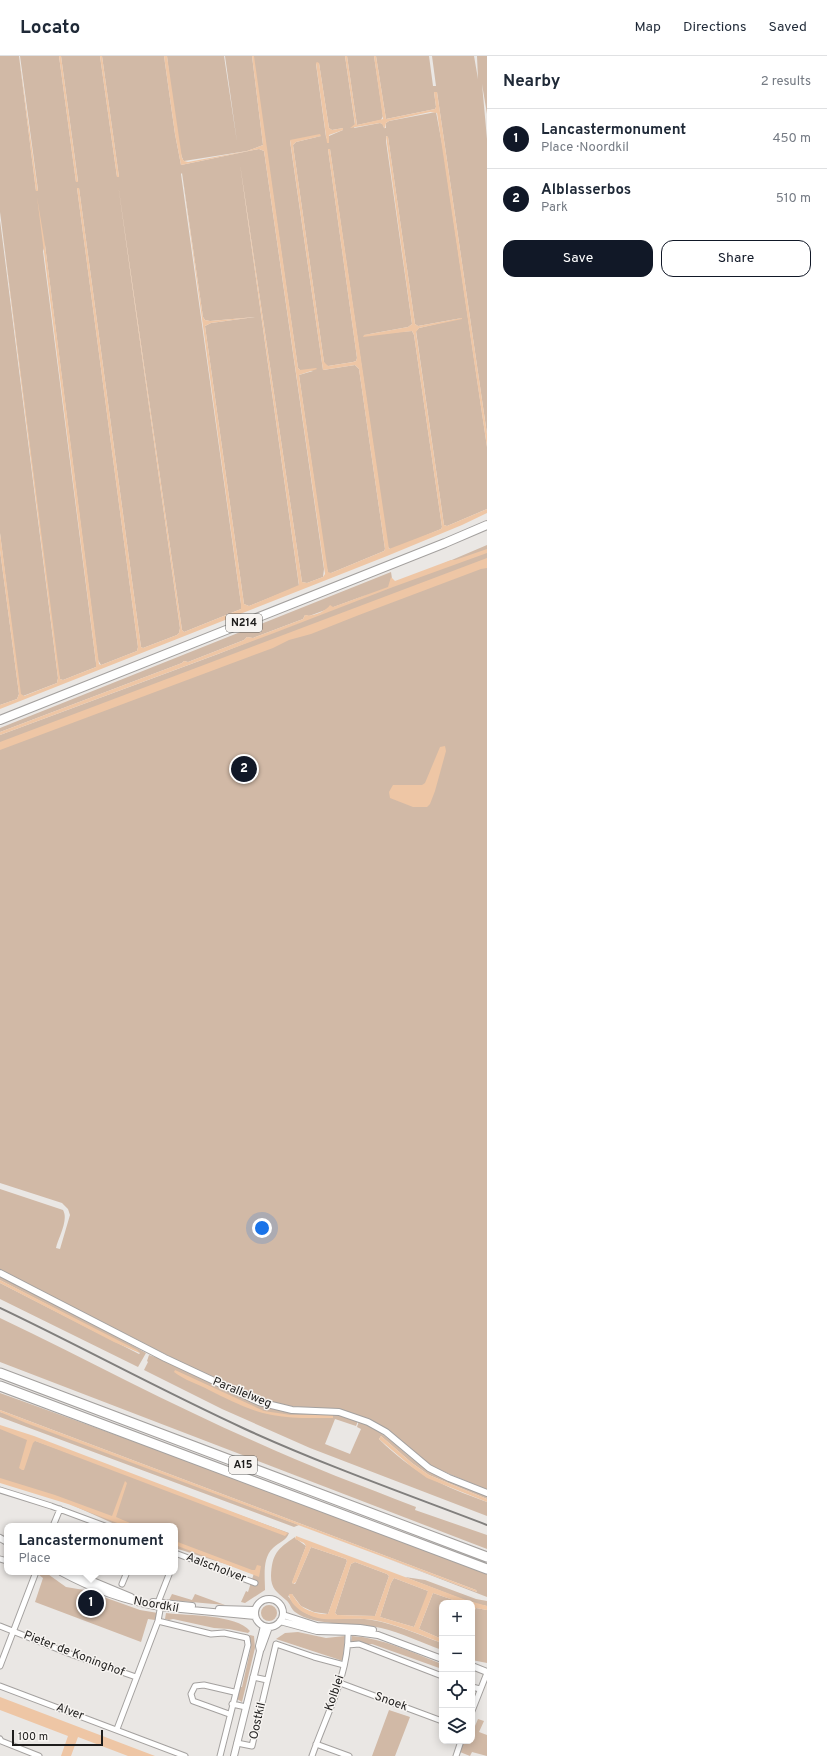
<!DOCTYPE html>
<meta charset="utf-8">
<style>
:root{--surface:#fff;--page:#f6f6f7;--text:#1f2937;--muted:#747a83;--line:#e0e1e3;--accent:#111827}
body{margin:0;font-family:Overpass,sans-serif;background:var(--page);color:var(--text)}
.controls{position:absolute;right:12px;bottom:12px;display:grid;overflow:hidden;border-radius:8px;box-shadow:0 2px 10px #0003}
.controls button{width:36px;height:36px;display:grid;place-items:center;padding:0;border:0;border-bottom:1px solid var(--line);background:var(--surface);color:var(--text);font:20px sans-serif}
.scale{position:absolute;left:12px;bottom:10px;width:91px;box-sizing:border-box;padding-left:4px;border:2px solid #1e1d1c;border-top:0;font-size:11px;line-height:14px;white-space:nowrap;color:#1e1d1c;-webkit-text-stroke:3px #f7f4f1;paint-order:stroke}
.you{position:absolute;left:262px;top:1172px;width:14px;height:14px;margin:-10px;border:3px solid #fff;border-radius:50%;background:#1a73e8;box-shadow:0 0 0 6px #1a73e833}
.badge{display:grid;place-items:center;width:26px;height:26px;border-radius:50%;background:var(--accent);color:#fff;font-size:13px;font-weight:700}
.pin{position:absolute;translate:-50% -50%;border:2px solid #fff;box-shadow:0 1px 4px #0006}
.popup{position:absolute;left:4px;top:1467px;width:174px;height:52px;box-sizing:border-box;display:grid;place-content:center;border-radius:8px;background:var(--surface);filter:drop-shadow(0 1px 3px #0005);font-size:13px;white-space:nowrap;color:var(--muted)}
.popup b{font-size:15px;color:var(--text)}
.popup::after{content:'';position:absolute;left:50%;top:100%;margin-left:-8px;border:8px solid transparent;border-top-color:var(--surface)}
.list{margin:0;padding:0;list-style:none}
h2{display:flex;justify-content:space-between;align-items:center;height:52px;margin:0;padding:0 16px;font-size:17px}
h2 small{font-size:13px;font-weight:400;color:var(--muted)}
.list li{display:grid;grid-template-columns:26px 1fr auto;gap:12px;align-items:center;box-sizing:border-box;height:60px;padding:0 16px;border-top:1px solid var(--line)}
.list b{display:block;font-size:15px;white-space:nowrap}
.list p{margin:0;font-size:13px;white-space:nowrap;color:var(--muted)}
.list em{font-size:13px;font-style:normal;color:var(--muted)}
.actions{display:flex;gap:8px;padding:12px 16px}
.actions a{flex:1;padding:9px 0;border:1px solid var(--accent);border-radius:12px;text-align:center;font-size:14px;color:var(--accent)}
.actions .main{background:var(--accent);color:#fff}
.icon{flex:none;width:22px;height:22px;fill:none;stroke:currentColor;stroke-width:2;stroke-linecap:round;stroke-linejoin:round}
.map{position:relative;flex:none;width:487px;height:1700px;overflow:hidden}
header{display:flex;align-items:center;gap:24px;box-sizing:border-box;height:56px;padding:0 20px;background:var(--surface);border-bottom:1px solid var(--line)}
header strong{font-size:19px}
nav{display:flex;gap:22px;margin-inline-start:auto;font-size:14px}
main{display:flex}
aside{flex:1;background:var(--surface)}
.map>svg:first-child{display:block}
.green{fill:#d1b9a6;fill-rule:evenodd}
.water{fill:#eec6a5;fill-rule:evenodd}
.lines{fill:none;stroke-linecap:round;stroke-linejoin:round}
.minor-casing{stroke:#a4a19f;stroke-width:7}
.tertiary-casing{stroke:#a4a19f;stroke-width:8}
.primary-casing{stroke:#a4a19f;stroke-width:10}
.motorway-casing{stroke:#a4a19f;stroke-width:11}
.minor{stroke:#fff;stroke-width:5}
.tertiary{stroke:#fff;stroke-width:6}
.primary{stroke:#fff;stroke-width:8}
.motorway{stroke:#fff;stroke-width:9}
.rail{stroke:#817f7d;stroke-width:2}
.labels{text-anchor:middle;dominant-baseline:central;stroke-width:3;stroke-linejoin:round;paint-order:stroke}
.shield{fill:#f7f4f1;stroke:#5f5e5c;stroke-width:1}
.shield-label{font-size:11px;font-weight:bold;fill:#1e1d1c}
.street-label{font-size:12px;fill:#1e1d1c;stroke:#f7f4f1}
</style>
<header>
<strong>Locato</strong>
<nav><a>Map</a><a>Directions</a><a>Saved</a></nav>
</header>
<main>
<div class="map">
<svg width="487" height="1700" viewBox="0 0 487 1700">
<rect width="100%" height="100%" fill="#eae7e4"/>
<!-- green -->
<path class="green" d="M0 0H19L36 135 38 134 20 0H59L76 126 78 125 61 0H100L117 121H119L102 0H164L175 78 181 109 259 93 264 95 324 513 323 521 307 527 302 526 240 108 299 530 249 550 244 548 205 270 211 267 255 261 210 265 205 264 203 261 182 117 181 118 241 548V553L184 576 182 574 118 128 180 572 179 577 177 579 143 592 141 591 79 132H77L138 591 137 595 101 609 98 604 45 189 43 195 96 607V611L63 624 60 623 58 615 0 156Z
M167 0H224L237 86 225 0H252L263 89 247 95 184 105C178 98 169 16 167 0Z
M253 0H345L355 69 354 72 380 67 383 68 384 72H386V67L389 65 436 56 443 93 487 391V453L447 470 444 469 416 275 419 272 462 262 418 270 415 268 388 81 386 80V85L412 268 408 271 364 279 412 275 414 279 442 471 441 473 391 494 388 491 387 485 330 93H328L357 302 356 305 353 306 328 310 325 309 324 306 293 89 296 86 321 80 290 85 323 314 355 309 359 313 385 493 384 495 331 517H328L326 508 299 319 313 315 300 314 298 312ZM319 7 329 72 332 74 343 72V74L329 80V87L326 81 316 8Z
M347 0H374L383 60 381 64 357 69Z
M376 0H429L433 30H436L432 0H474L478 23 477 0H487V58L482 28 487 83V378L437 36H434L436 51 435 53 386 63Z
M0 164 58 622 57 627 23 640 20 638 0 477Z
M487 489V1434L431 1410 387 1374 373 1365 343 1354 287 1350 261 1344 218 1325 0 1214V1133L63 1154C69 1164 58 1182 56 1192L60 1193 70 1159 68 1153 62 1147 0 1127V679L218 598 369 538 309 560 305 559 303 563 253 582 247 581 244 584 188 606 184 605 182 607 0 676V672L391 516 393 529Z
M0 494 19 638 17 643 0 649Z
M0 1220 112 1278 146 1297 138 1311 0 1243V1227L139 1298 140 1297 0 1224Z
M0 1262C86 1303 169 1348 256 1386 308 1410 362 1430 416 1451L415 1454 487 1479V1493L0 1306Z
M149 1299 164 1304 259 1349 290 1356 335 1358 358 1365 356 1370 335 1363 325 1388 350 1398 361 1373 357 1371 359 1365C386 1376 402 1397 425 1412 443 1425 466 1432 487 1440V1443L429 1419 412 1407 381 1380 379 1383C413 1417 443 1430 487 1446V1460L310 1392 222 1353 144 1314 148 1306 147 1305Z
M0 1337 174 1400 487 1518V1541L381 1500 477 1536 476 1534 0 1354Z
M0 1356 7 1358 299 1469 294 1471 0 1361Z
M0 1372 289 1477C286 1485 279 1486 273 1492 262 1502 265 1521 265 1534L245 1547 241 1546 246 1535 248 1536 254 1517 175 1492V1470H119L61 1444 0 1424Z
M295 1481V1482L306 1490 292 1527 295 1528 296 1526 311 1491 346 1503 347 1505 328 1558 314 1556 301 1550 292 1538 288 1540C312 1574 339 1558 372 1564 396 1568 419 1579 442 1587V1594C422 1587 402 1577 381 1572 357 1566 314 1571 295 1556 291 1553 290 1547 286 1544 277 1536 271 1533 271 1520 272 1498 277 1493 295 1481Z
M355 1506 387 1518 389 1520 375 1560 337 1559 335 1557 351 1508Z
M41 1516H45L66 1531 84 1534 140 1554 158 1557 155 1564 148 1563 141 1586 35 1546 43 1522 39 1519Z
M405 1521 425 1524 476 1543 487 1545V1550L472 1547Z
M394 1522 428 1535 427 1541 414 1571 380 1561 391 1527Z
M433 1537 462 1547H442V1583L419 1573Z
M172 1538 192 1544 195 1538 225 1549 169 1544Z
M261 1557a8 8 0 1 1 16 0a8 8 0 1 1-16 0Z
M476 1552 487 1554V1607L472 1604V1559Z
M166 1557C188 1560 236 1558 250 1575L248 1577 229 1573 214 1572 173 1563 169 1564 165 1563Z
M298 1576 326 1582 345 1580 343 1605 276 1583 285 1577Z
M250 1579 254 1580 255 1592 242 1646 237 1643 239 1631H242L251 1591H249L250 1585 248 1582Z
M352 1580C383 1582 413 1597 442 1608V1613L372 1588C367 1589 358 1586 351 1586Z
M389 1654 410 1661 395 1700H372Z
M478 1663 484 1665 479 1676 487 1679V1700L472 1696 470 1700 460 1696 464 1685H472V1677Z"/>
<!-- water -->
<path class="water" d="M19 0 38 135H36Z
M59 0H61L78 126H76Z
M100 0H102L119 121H117Z
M164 0H167L182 102 184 105 188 106 247 95 263 89 252 0H254L298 312 300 314 316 312 317 313 299 319 328 516 331 517 384 495 385 493 359 313 355 309 323 314 290 84 320 78 321 80 296 86 293 89 324 306 328 310 353 306 356 305 357 302 328 93H330L389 493 441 473 442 471 414 279 412 275 363 281 364 279 408 271 412 268 386 80 388 81 415 268 418 270 462 262V263L419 272 416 276 444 469 447 470 487 453V457L462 469 387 500 0 653V649L17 643 19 638 0 494V477L21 638 24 640 57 627 58 622 0 156 60 623 63 624 96 611V607L37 141 45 189 99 608 101 609 137 595 138 591 77 132H79L141 591 143 592 177 579 179 577 180 572 118 128 182 574 184 576 241 553V548L182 117 203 261 205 264 210 265 255 261 211 267 205 270 244 548 249 550 299 529 240 108 302 526 307 527 323 521 325 518 264 95 259 93 181 109 175 78Z
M345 0H347L357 69 383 63 374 0H376L386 63 435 53 436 51 434 36H437L487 378V391L437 57 430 56 389 65 386 67 385 73 382 68 380 67 350 72 355 68Z
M317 6 319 7 329 72 332 74 343 72V74L329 79V87H327L316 7Z
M487 493V497L393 531 274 577 0 679V676L182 607 184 605 188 606 244 584 247 581 253 582 303 563 305 559C313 561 326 555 330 549L333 551 388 531 391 521 395 525 451 504H455Z
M487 502V512L481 513 359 559 311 578 289 584 273 592 0 694V686Z
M445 690 446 695 435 735 430 748 427 751H413L390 742 389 736 393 729H422L425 727 440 691Z
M0 1224 137 1294 140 1297 114 1286 0 1227Z
M175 1314 264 1355 291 1359H333V1362C312 1362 292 1363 272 1359 250 1355 229 1344 209 1334 198 1328 184 1324 174 1316Z
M0 1354 476 1534 477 1536 26 1367 0 1356Z
M0 1369 34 1380 288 1477 285 1480 35 1385 33 1387 24 1414H22L19 1412 27 1384 0 1373Z
M381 1380 412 1407 429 1419 487 1443V1446L427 1422 413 1412 379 1383Z
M0 1422 55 1439 112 1460 125 1425 127 1427 116 1461 137 1470H125L68 1448 0 1427Z
M296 1480 466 1544 487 1550V1554L476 1552 472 1559V1547H462L433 1537 419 1573 442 1583V1587C421 1579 400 1570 379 1565 360 1561 342 1564 324 1563 311 1562 290 1552 289 1538H292C295 1542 297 1546 300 1549 306 1555 320 1559 328 1558L347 1505 346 1503 311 1491 296 1526 293 1528 292 1526 306 1490 304 1487 295 1483ZM355 1506 387 1518 389 1520 375 1560 337 1559 335 1557 351 1508ZM394 1522 428 1535 414 1571 380 1561 391 1527Z
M175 1485 252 1514H255L257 1509 261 1510 259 1521 175 1489Z
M0 1641 155 1700H128L78 1681 71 1700H61L68 1680 0 1654Z"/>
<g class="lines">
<!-- minor casing -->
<g class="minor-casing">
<path id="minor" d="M0 1434 51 1450 105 1470
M53 1470 60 1453
M175 1497 255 1527
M0 1503 7 1505
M122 1528 127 1516
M158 1565 211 1578 224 1577 247 1582 248 1589 220 1700
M0 1570 73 1599 136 1621
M348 1589 359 1588 442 1620
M0 1610 36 1516
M253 1621 267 1624
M340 1627 442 1665
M0 1630 185 1700
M472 1631 480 1633
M232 1648 246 1651
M472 1655 487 1617
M229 1658 193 1645 191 1638 195 1630 204 1629 234 1636
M117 1673 158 1565 160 1554 159 1544 170 1516
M0 1683 1 1685 39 1700
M237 1687 252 1690 276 1588 314 1601 344 1609
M316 1688 349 1700
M312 1700C326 1659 350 1617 348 1572
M456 1700 461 1685"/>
</g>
<!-- tertiary casing -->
<g class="tertiary-casing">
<path id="tertiary" d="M0 1217 165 1302 259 1346 292 1354 339 1356 368 1366 386 1376 429 1412 449 1422 487 1437
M0 1482 7 1486
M61 1516C92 1533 126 1545 160 1551L255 1560
M71 1516 131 1541
M255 1557a14 14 0 1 1 28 0a14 14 0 1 1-28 0Z
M153 1546 192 1550
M219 1553 255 1554
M283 1559 317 1570 360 1572 373 1574
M280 1565 317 1575 356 1576 378 1579 442 1603
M261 1593 269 1571
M472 1610 487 1616
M234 1700 260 1595 259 1590 264 1570"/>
</g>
<!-- primary casing -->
<g class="primary-casing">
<path id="primary" d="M0 664 445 487 487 469"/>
</g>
<!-- motorway casing -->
<g class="motorway-casing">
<path id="motorway" d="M0 1317 487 1501
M0 1330 487 1513"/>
</g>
<!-- minor -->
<use href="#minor" class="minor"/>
<!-- tertiary -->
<use href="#tertiary" class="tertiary"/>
<!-- primary -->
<use href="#primary" class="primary"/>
<!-- motorway -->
<use href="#motorway" class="motorway"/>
<!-- rail -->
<path class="rail" d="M0 1252C82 1291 162 1335 245 1373 324 1409 406 1438 487 1469"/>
</g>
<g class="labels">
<!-- shield labels -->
<g class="shield">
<rect x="226" y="558" width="36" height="18" rx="3"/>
<rect x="229" y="1400" width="28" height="18" rx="3"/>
</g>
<g class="shield-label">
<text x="244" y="567">N214</text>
<text x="243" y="1409">A15</text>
</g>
<!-- street labels -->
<g class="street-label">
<text transform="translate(242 1337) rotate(22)">Parallelweg</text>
<text transform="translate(216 1512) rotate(21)">Aalscholver</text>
<text transform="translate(156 1549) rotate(10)">Noordkil</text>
<text transform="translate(74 1598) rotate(21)">Pieter de Koninghof</text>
<text transform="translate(335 1637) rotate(-71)">Kolblei</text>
<text transform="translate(391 1646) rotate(20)">Snoek</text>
<text transform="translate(70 1656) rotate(20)">Alver</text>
<text transform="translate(258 1665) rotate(-77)">Oostkil</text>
</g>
</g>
</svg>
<div class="controls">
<button>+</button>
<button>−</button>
<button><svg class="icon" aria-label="locate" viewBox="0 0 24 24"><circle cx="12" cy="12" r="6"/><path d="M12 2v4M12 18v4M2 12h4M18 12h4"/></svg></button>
<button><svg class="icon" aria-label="layers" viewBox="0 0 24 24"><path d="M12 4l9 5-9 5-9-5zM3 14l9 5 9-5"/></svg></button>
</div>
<div class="scale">100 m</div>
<div class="you"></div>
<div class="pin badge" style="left:91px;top:1547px">1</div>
<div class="popup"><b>Lancastermonument</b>Place</div>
<div class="pin badge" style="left:244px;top:713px">2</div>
</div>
<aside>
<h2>Nearby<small>2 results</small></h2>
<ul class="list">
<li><span class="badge">1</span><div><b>Lancastermonument</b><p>Place · Noordkil</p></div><em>450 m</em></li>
<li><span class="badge">2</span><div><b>Alblasserbos</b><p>Park</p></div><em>510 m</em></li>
</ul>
<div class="actions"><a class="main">Save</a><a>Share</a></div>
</aside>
</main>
